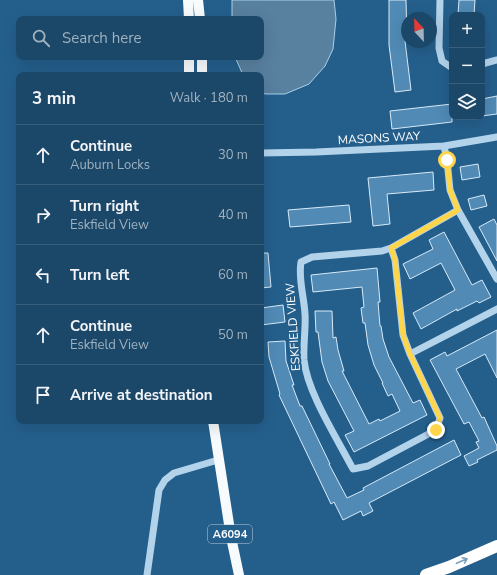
<!DOCTYPE html>
<meta charset="utf-8">
<style>
:root{--surface:#1b4769;--page:#285171;--text:#f1f3f6;--muted:#a0b2c0;--line:#395f7d}
body{margin:0;font-family:"Nunito Sans",sans-serif;background:var(--page);color:var(--text)}
.controls{position:absolute;right:12px;top:12px;display:grid;overflow:hidden;border-radius:8px;box-shadow:0 4px 16px #0002}
.controls button{width:36px;height:36px;display:grid;place-items:center;padding:0;border:0;border-bottom:1px solid var(--line);background:var(--surface);color:var(--text);font:20px sans-serif}
.compass{position:absolute;left:401px;top:12px;width:36px;height:36px;border-radius:50%;background:var(--surface);box-shadow:0 4px 16px #0002;rotate:338deg}
.stop{position:absolute;width:12px;height:12px;margin:-9px;border:3px solid #ffd54a;border-radius:50%;background:#fff}
.stop.end{background:#ffd54a;border-color:#fff;box-shadow:0 1px 4px #0008}
.list{margin:0;padding:0;list-style:none}
h2{display:flex;justify-content:space-between;align-items:center;height:52px;margin:0;padding:0 16px;font-size:17px}
h2 small{font-size:13px;font-weight:400;color:var(--muted)}
.list li{display:grid;grid-template-columns:26px 1fr auto;gap:12px;align-items:center;box-sizing:border-box;height:60px;padding:0 16px;border-top:1px solid var(--line)}
.list b{display:block;font-size:15px;white-space:nowrap}
.list p{margin:0;font-size:13px;white-space:nowrap;color:var(--muted)}
.list em{font-size:13px;font-style:normal;color:var(--muted)}
.icon{flex:none;width:22px;height:22px;fill:none;stroke:currentColor;stroke-width:2;stroke-linecap:round;stroke-linejoin:round}
.map{position:relative;flex:none;width:497px;height:575px;overflow:hidden}
.search{position:absolute;background:var(--surface);box-shadow:0 4px 16px #0002;left:16px;top:16px;width:248px;height:44px;display:flex;align-items:center;gap:10px;box-sizing:border-box;padding:0 14px;border-radius:8px;color:var(--muted);font-size:15px}
.panel{position:absolute;background:var(--surface);box-shadow:0 4px 16px #0002;left:16px;top:72px;width:248px;height:352px;border-radius:8px}
.map>svg:first-child{display:block}
.water{fill:#58809f;stroke:#a7d0eb}
.building{fill:#508ab5;stroke:#d7eaf8}
.lines{fill:none;stroke-linecap:round;stroke-linejoin:round}
.minor{stroke:#b3d3eb;stroke-width:7}
.major{stroke:#f7fbfe;stroke-width:10}
.highway{stroke:#fff;stroke-width:12}
.oneway{stroke:#7c9fba}
.route{stroke:#ffd54a;stroke-width:5}
.labels{text-anchor:middle;dominant-baseline:central;stroke-width:4;stroke-linejoin:round;paint-order:stroke}
.shield{fill:#245f8c;stroke:#bdcfdc;stroke-width:1}
.shield-label{font-size:11px;font-weight:bold;fill:#fff}
.street-label{font-size:12px;fill:#fff;stroke:#245f8c}
</style>
<div class="map">
<svg width="497" height="575" viewBox="0 0 497 575">
<rect width="100%" height="100%" fill="#245f8c"/>
<!-- water -->
<path class="water" d="M232 0H334L336 19 333 49 325 66 309 84 285 94H265L261 91V75H243L235 57H261V19H232Z"/>
<!-- building -->
<path class="building" d="M389 0H406L407 41H405L411 90 395 92 389 45Z
M459 0H475L474 15H458Z
M497 96V114L482 116V99Z
M452 104V122L392 129 390 111Z
M478 164 480 177 462 180 460 167Z
M433 172 434 190 387 194 390 224 373 226 368 178Z
M484 195 487 206 471 210 468 199Z
M349 205 351 222 290 227 288 210Z
M494 219 497 225V261L479 227Z
M444 232 472 285 482 280 491 297 479 303 477 301 457 311V309L421 329 413 313 455 290 441 263 410 279 403 264 433 249 429 240Z
M261 253H268L271 287 261 288Z
M377 268 380 302H378L380 326H381L383 339 389 357 413 403 420 400 427 415 354 452 345 435 354 431 328 381 322 362 318 332H316L315 311H332L333 338 336 337 338 350 344 371H342L369 424 379 419 380 421 400 411 392 394 388 396 382 383H383L374 365 368 345 365 323H363L361 308 364 307 362 287 313 292 311 275Z
M283 305 285 322 261 325V308Z
M497 330V378L485 354 456 369 482 418 484 417 497 446V450L477 460 478 462 469 466 464 456 479 448 476 442 479 441 469 422 464 424 430 360 445 352 447 356Z
M285 341 286 361 294 385H292L300 406H302L330 464H329L347 498 364 490 363 488 454 440 461 455 369 503 373 511 363 516 361 511 343 520 334 502 331 504 279 395 280 394 269 357 268 342Z"/>
<g class="lines">
<!-- minor -->
<path class="minor" d="M440 0 439 48 442 61 452 68
M482 64 497 60
M444 146 447 160 450 190 458 210 497 279
M261 153 316 152 444 146 497 137
M391 248 395 260 403 335 410 354 440 418 436 430 368 466 353 469C338 440 307 392 304 360 303 344 306 329 305 314 304 296 298 279 301 262L312 257 382 251 391 248 458 210
M410 354 497 309
M147 575 159 490 165 480 174 473 218 460"/>
<!-- major -->
<path class="major" d="M188 0 189 19
M198 0 200 19
M189 57V75
M202 57V75
M213 421 231 537 239 575"/>
<!-- highway -->
<path class="highway" d="M426 575 449 567 497 546"/>
</g>
<!-- one-way arrows -->
<defs><path id="oneway-shaft" d="M-6 0H5M1.5-3L5.5 0L1.5 3" fill="none" stroke-width="1.6" stroke-linecap="round" stroke-linejoin="round"/></defs>
<use class="oneway" href="#oneway-shaft" transform="translate(462 561) rotate(-23)"/>
<g class="lines">
<!-- route -->
<path class="route" d="M436 430 440 418 410 354 403 335 395 260 391 248 458 210 450 190 447 160"/>
</g>
<g class="labels">
<!-- shield labels -->
<rect class="shield" x="208" y="525" width="44" height="18" rx="3"/>
<g class="shield-label">
<text x="230" y="534">A6094</text>
</g>
<!-- street labels -->
<g class="street-label">
<text transform="translate(379 138) rotate(-3)">MASONS WAY</text>
<text transform="translate(293 327) rotate(-94)">ESKFIELD VIEW</text>
</g>
</g>
</svg>
<div class="controls">
<button>+</button>
<button>−</button>
<button><svg class="icon" aria-label="layers" viewBox="0 0 24 24"><path d="M12 4l9 5-9 5-9-5zM3 14l9 5 9-5"/></svg></button>
</div>
<svg class="compass" viewBox="-18 -18 36 36"><path d="M0-13l5 13h-10z" fill="#e53935"/><path d="M0 13l5-13h-10z" fill="#a0b2c0"/></svg>
<div class="stop" style="left:447px;top:160px"></div>
<div class="stop end" style="left:436px;top:430px"></div>
<div class="search"><svg class="icon" aria-label="search" viewBox="0 0 24 24"><circle cx="10" cy="10" r="6"/><path d="M15 15l6 6"/></svg>Search here</div>
<section class="panel">
<h2>3 min<small>Walk · 180 m</small></h2>
<ul class="list">
<li><svg class="icon" aria-label="ahead" viewBox="0 0 24 24"><path d="M12 20V5M6 11l6-6 6 6"/></svg><div><b>Continue</b><p>Auburn Locks</p></div><em>30 m</em></li>
<li><svg class="icon" aria-label="right" viewBox="0 0 24 24"><path d="M7 20v-9h11M14 6l5 5-5 5"/></svg><div><b>Turn right</b><p>Eskfield View</p></div><em>40 m</em></li>
<li><svg class="icon" aria-label="left" viewBox="0 0 24 24"><path d="M17 20v-9H6M10 6l-5 5 5 5"/></svg><div><b>Turn left</b></div><em>60 m</em></li>
<li><svg class="icon" aria-label="ahead" viewBox="0 0 24 24"><path d="M12 20V5M6 11l6-6 6 6"/></svg><div><b>Continue</b><p>Eskfield View</p></div><em>50 m</em></li>
<li><svg class="icon" aria-label="arrive" viewBox="0 0 24 24"><path d="M6 21V4h12l-3 4 3 4H6"/></svg><div><b>Arrive at destination</b></div></li>
</ul>
</section>
</div>
